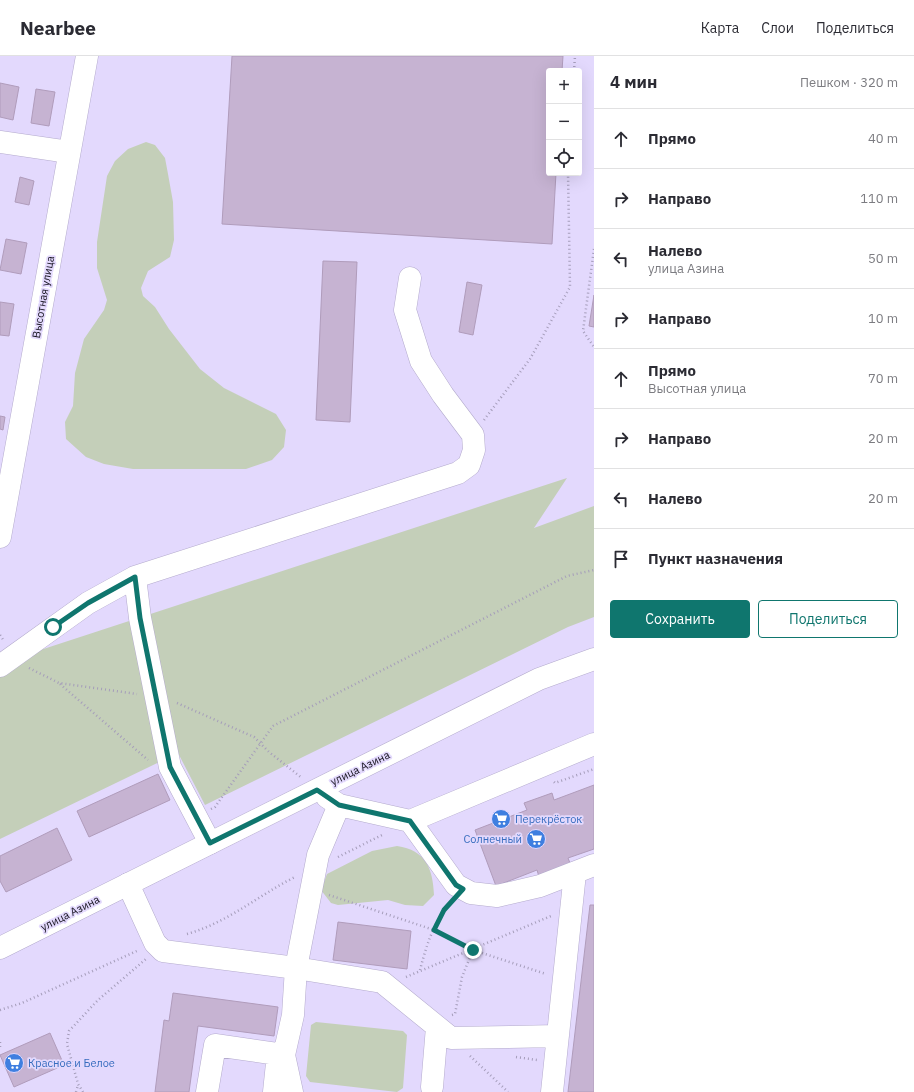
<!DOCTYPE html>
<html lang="ru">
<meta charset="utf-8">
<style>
:root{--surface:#fff;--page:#f7f7f7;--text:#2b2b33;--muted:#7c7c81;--line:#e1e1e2;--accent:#0f766e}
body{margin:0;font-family:"IBM Plex Sans",sans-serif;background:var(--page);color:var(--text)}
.controls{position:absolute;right:12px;top:12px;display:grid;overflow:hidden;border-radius:4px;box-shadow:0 4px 16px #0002}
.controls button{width:36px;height:36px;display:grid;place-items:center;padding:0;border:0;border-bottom:1px solid var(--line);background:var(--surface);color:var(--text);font:20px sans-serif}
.stop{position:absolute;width:12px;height:12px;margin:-9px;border:3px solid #0f766e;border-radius:50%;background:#fff}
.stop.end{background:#0f766e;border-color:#fff;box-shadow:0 1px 4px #0008}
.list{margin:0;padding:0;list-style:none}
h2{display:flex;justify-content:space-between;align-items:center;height:52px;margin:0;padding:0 16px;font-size:17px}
h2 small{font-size:13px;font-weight:400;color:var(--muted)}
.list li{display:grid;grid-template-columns:26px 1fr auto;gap:12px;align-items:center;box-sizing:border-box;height:60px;padding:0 16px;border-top:1px solid var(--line)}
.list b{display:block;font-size:15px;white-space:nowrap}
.list p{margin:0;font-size:13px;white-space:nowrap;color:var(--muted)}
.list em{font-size:13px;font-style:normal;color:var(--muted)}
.actions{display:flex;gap:8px;padding:12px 16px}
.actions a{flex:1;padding:9px 0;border:1px solid var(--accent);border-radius:4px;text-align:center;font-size:14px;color:var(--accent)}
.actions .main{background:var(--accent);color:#fff}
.icon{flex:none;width:22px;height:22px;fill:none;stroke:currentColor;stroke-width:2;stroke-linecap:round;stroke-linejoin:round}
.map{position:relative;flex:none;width:594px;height:1036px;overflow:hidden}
header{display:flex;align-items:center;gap:24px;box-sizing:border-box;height:56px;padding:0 20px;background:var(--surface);border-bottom:1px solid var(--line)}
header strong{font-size:19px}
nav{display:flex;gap:22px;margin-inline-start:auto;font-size:14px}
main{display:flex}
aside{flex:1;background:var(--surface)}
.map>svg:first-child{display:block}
.green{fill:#c4cfb9}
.building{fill:#c6b3d2;stroke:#b09cbb}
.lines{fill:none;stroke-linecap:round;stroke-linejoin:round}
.minor-casing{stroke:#b4abcd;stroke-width:23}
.major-casing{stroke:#b4abcd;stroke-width:23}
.path{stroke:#a59dba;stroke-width:2.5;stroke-dasharray:1 3;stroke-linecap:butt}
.minor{stroke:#fff;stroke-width:22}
.major{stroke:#fff;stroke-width:22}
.route{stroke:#0f766e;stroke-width:5}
.labels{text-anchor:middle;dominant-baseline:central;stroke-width:3.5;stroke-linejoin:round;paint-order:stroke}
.street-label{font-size:11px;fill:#15121e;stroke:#e3d9fd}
.shop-label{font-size:11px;fill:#366cbe;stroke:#e3d9fd;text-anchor:start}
</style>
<header>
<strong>Nearbee</strong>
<nav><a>Карта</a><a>Слои</a><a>Поделиться</a></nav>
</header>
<main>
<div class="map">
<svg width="594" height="1036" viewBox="0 0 594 1036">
<rect width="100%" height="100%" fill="#e3d9fd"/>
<!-- green -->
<path class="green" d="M146 86 155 89 165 102 168 118 173 146 174 184 170 201 148 215 141 232 143 240 155 251 169 273 200 313 224 332 276 358 286 374 284 391 272 404 246 413H133L104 408 86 401 66 383 65 366 73 350 75 317 84 283 104 254 107 244 97 212V186L107 120 115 105 128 93Z
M567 422 534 472 594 450V561L568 571 205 749 178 697 0 783V612L19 601Z
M397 790C426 794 433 813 434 839L423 850 405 849 388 844 338 849 331 847 321 834 327 818 372 795Z
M316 966 403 975 407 979 403 1032 397 1036 310 1026 306 1020 311 969Z"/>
<!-- building -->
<path class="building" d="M232 0H563L562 15H549V117H556L552 188 222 168Z
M0 27 19 31 13 64 0 61Z
M36 33 55 36 49 70 31 67Z
M20 121 34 125 29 149 15 146Z
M6 183 27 187 21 218 0 214Z
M323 205 357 206 350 366 316 364Z
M467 226 482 229 473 279 459 276Z
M594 239V271L589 270Z
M0 246 14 248 9 280 0 279Z
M0 360 5 361 3 374 0 373Z
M158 718 170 744 89 781 77 755Z
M594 729V793L568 802 572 812 540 824 537 814 496 830 475 774 527 754 524 747 552 737 554 744Z
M57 772 72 804 6 836 0 825V800Z
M590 849H594V1036H568Z
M338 866 411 875 407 913 333 904Z
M173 937 278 951 274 980 198 970 189 1036H155L164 964 169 965Z
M50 977 64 1009 14 1031 0 999Z"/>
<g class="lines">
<!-- minor casing -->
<g class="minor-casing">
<path id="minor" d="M0 86 69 96
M0 481 87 0
M135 521 140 562 170 711 210 787
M0 610 88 547 135 521 458 417 469 409 474 394 473 379 443 339 421 305 405 254 410 222
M327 741 339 749 410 765 456 829 471 837 497 840 540 830 594 809
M410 765 594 688
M128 828 155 887 163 895 296 912 382 926 451 982 558 980
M284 999 292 1036
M432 1031 437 971
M207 1036 215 989 284 999 293 959 296 912 318 799 339 749
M274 1036 278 998
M552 1036 575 817"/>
</g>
<!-- major casing -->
<g class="major-casing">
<path id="major" d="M0 892 539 623 594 603"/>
</g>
<!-- path -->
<path class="path" d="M574 15 575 0
M594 193 583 275 594 291
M484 364 530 303 570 231 568 117
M0 579 4 585
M29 612 59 627 137 638
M60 628 148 704
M177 647 254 681 269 696 302 722
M554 726 555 727 594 713
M211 753 215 751 273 670 567 520 594 514
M338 801 384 778
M329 839 434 874 473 894 546 918
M187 878C229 866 257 840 295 821
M420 914C426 891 434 864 451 846
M406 921 551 860
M0 954 22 947 139 894
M452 959 455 958 462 921 473 894
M0 986V993
M470 1000 508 1036
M516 1001 537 1004
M76 1036 78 1029
M83 1036 78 1028 67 988 69 975 98 944 146 903"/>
<!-- minor -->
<use href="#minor" class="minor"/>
<!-- major -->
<use href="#major" class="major"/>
</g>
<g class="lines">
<!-- route -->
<path class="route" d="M53 571 88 547 135 521 140 562 170 711 210 787 317 734 339 749 410 765 456 829 463 833 444 854 434 874 473 894"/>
</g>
<!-- icons -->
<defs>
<g id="supermarket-disc" transform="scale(1)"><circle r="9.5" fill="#3f7fe0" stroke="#e3d9fd"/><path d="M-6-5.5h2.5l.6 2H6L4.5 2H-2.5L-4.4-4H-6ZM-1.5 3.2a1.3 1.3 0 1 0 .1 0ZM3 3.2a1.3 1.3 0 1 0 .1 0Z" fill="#fff"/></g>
</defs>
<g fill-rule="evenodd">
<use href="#supermarket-disc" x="501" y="763"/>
<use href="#supermarket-disc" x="536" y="783"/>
<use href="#supermarket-disc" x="14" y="1007"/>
</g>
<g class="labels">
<!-- street labels -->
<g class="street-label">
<text transform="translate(43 241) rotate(-80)">Высотная улица</text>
<text transform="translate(360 712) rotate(-26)">улица Азина</text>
<text transform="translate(70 857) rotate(-27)">улица Азина</text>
</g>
<!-- shop labels -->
<g class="shop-label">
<text x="515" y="763">Перекрёсток</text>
<text x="522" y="783" text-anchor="end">Солнечный</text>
<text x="28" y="1007">Красное и Белое</text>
</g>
</g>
</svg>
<div class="controls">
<button>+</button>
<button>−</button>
<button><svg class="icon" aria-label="locate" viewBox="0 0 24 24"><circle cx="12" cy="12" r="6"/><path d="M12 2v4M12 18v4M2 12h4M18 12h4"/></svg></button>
</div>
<div class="stop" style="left:53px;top:571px"></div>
<div class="stop end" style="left:473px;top:894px"></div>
</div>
<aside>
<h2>4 мин<small>Пешком · 320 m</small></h2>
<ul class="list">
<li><svg class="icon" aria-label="ahead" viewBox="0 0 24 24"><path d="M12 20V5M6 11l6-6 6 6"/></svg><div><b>Прямо</b></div><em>40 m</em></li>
<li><svg class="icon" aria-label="right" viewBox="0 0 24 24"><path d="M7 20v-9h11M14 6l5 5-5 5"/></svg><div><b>Направо</b></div><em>110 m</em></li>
<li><svg class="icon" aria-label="left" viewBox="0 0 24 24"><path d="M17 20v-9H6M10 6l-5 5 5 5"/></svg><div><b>Налево</b><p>улица Азина</p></div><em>50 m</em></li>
<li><svg class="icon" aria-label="right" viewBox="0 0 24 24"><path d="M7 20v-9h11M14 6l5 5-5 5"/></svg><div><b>Направо</b></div><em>10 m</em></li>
<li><svg class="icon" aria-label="ahead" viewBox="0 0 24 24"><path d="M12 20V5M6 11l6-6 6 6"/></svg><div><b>Прямо</b><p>Высотная улица</p></div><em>70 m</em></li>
<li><svg class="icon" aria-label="right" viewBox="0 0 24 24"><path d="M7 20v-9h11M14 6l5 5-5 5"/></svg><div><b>Направо</b></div><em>20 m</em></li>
<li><svg class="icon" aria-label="left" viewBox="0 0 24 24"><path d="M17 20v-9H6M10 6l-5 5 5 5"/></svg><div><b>Налево</b></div><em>20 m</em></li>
<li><svg class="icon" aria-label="arrive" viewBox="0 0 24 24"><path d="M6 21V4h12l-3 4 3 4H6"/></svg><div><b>Пункт назначения</b></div></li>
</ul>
<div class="actions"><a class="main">Сохранить</a><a>Поделиться</a></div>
</aside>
</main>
